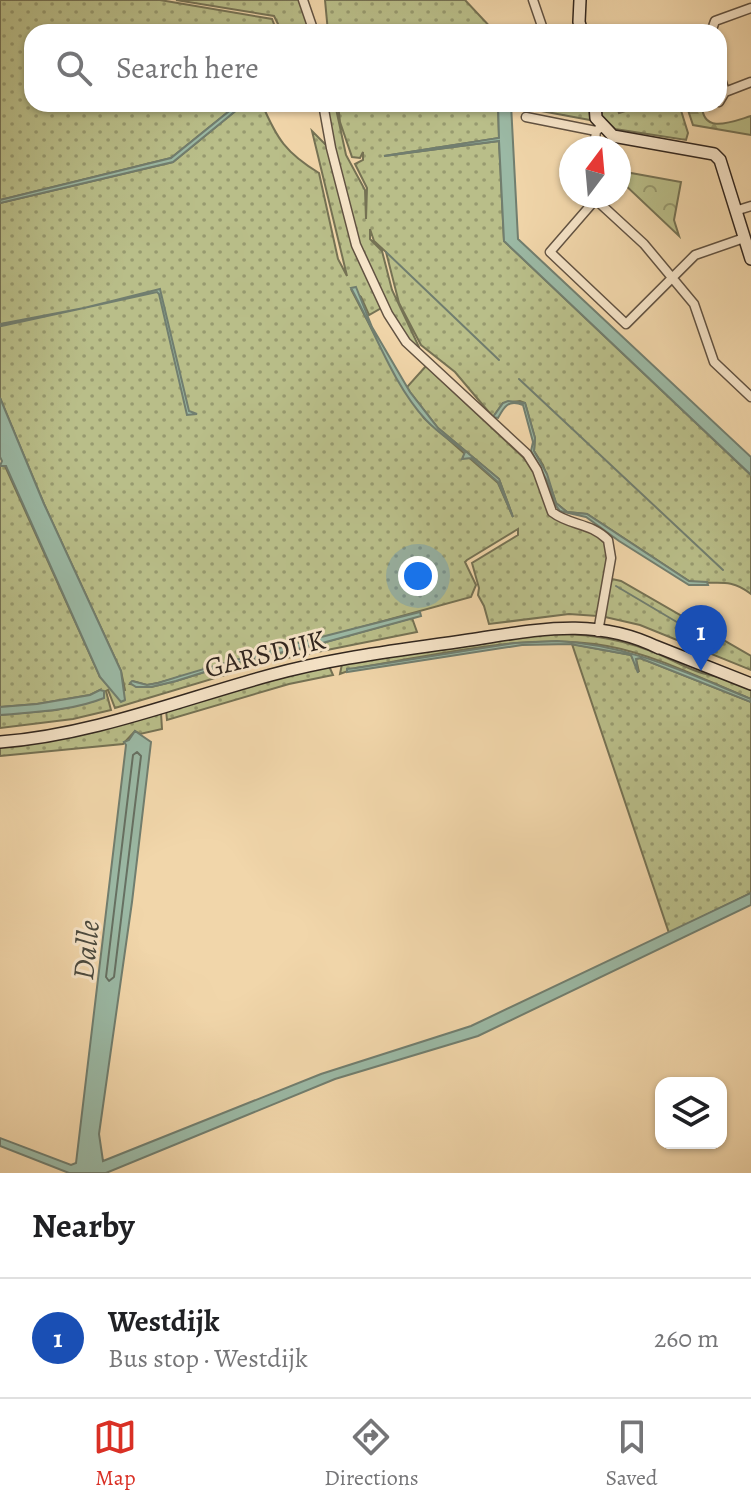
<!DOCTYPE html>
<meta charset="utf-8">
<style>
:root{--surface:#fff;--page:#f2f2f2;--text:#202124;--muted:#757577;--line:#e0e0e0;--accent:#d93025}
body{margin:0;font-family:Alegreya,serif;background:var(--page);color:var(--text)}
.controls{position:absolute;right:24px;bottom:24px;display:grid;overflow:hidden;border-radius:16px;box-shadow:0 2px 6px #0004}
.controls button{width:72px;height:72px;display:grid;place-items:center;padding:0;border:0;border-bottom:2px solid var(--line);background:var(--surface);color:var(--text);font:40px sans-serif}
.compass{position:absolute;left:559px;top:136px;width:72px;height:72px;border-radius:50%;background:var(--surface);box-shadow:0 2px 6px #0004;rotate:16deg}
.you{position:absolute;left:418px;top:576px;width:28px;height:28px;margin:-20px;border:6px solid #fff;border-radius:50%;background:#1a73e8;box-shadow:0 0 0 12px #1a73e833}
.badge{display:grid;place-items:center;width:52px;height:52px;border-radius:50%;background:var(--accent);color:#fff;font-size:26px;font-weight:700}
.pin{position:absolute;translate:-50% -66px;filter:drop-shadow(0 2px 4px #0008)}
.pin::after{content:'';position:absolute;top:42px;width:28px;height:24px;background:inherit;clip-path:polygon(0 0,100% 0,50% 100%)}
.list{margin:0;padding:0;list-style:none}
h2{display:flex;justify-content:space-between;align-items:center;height:104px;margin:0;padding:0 32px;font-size:34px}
h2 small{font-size:26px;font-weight:400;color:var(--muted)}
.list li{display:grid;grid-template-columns:52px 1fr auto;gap:24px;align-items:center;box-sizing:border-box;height:120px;padding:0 32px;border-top:2px solid var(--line)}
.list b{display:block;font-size:30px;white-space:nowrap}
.list p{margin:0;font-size:26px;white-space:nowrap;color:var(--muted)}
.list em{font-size:26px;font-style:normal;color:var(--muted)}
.icon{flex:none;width:44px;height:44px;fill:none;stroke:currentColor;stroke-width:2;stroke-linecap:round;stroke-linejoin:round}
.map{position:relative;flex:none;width:751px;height:1173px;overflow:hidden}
.search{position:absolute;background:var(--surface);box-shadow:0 2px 6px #0004;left:24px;right:24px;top:24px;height:88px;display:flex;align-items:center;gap:20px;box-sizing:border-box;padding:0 28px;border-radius:24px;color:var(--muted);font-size:30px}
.sheet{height:224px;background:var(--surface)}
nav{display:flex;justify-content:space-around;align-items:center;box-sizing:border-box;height:112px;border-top:2px solid var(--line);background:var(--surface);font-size:22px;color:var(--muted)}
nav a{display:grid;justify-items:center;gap:4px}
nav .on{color:var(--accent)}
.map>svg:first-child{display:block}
.grass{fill:url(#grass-dots);stroke:#757254;stroke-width:2}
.forest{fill:url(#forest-firs);stroke:#757254;stroke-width:2}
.park{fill:url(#park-crowns);stroke:#757254;stroke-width:2}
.water{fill:#9bb9a5;stroke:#717e6f;stroke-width:2}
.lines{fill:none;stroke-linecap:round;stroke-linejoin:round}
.shore{stroke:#667062;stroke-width:2}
.stream{stroke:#717e6f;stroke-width:2}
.street-casing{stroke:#615242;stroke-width:11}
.secondary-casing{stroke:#31261f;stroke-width:14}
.street{stroke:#f6e4c8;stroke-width:8}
.secondary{stroke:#f6e4c8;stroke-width:11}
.labels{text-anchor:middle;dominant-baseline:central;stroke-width:6;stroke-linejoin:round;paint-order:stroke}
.street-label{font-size:28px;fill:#31261f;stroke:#f6e4c8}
.water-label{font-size:30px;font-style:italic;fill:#4c4b40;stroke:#f6e4c8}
</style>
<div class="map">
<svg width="751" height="1173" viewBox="0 0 751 1173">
<defs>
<pattern id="grass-dots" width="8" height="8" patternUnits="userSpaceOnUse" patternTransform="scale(2)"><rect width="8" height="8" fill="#b9be89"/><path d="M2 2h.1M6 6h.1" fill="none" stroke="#979a6f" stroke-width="1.8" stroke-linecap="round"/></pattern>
<pattern id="forest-firs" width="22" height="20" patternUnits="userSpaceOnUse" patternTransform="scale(2)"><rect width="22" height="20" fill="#b9be89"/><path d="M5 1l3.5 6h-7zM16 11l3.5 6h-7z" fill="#979a6f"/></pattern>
<pattern id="park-crowns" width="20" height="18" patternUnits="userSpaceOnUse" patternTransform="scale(2)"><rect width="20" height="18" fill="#b9be89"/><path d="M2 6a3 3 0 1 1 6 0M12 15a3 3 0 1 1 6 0" fill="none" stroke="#979a6f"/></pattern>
</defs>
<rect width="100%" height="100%" fill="#f1d6aa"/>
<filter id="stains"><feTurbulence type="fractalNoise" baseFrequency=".0025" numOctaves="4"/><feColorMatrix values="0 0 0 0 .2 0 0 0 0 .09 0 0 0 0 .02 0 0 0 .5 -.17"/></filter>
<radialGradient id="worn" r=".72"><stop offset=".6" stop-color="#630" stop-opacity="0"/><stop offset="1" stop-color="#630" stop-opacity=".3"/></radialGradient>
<!-- grass -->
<path class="grass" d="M0 0H160L272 19 277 32H32V104H238L171 158 0 200Z
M176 0H301L313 32H282L274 16Z
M325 0H465L495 32H328Z
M244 104H262C277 139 286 153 319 173L338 259 347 276 312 131 328 147 342 198 383 307 369 315 361 297 351 289 393 370 424 418 498 483 513 517 499 479 438 428 410 392 407 387 426 366 525 459 533 470 546 506 587 527 609 546 597 616 569 614 489 624 484 606 478 595 479 588 472 563 518 535V529L467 560 465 562 476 585 471 597 158 683 147 685 133 681 130 684 151 687 176 681 230 664 315 645 412 618 417 632 272 661 115 708 108 690 106 691 111 710 73 719 0 728V715L56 710 95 701 100 690 90 695 37 704 0 707V466H5L100 677 115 693 125 690 121 671 44 504 0 398V203L173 162Z
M325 104H335L346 155 365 190 366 219 367 188 355 164 363 160V152L360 158 352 157 340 122 338 104H498L499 138 384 156 499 141 504 241 751 475V594C727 575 713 587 689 581L587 514 567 512 556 503 543 465 534 451 535 438 525 403 520 401 503 403 493 417 455 372 421 345 399 303 386 252 374 241 370 229V239L382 251 392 290 419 347 415 349 399 328 357 243Z
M511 104H589L590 120 525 108 511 109Z
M648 104H679L688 133 686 140 615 129 602 116 601 109 617 108 619 113Z
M612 579 621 581 751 656V670L640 625 605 617 610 581Z
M546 633C583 634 614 637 648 650 666 656 681 666 699 672 715 677 734 680 751 688V699C704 680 656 655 607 646 528 631 434 656 356 668L340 674 342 664Z
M572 644 631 655 639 672 636 659 640 658 751 702V893L669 933Z
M329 666 333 675 289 684 167 720 166 710 267 680Z
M161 713 162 729 140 734 135 731 123 744 0 756V745Z"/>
<!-- forest -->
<path class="forest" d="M686 104H702C702 135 731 122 751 116V135L693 125Z"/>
<!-- park -->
<path class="park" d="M631 173 681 182 674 220 679 236 623 183Z"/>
<!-- water -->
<path class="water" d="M238 104H244L173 162 0 203V200L171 158Z
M498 104H511L518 239 751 457V475L504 241 499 141 384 156 499 138Z
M356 287 372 327 410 392 438 428 499 479 513 517 498 482 471 458 462 459 465 452C452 441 438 433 426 420 392 383 375 331 351 288Z
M160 289 189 411 197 414 187 415 159 294 157 292 1 326 0 324 84 308Z
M0 398 44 504 121 671 125 700 121 702 100 677 6 466H0L2 461 0 457Z
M508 401 525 403 535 438 534 451 547 474 556 503 567 512 587 514 689 581 707 582 708 585H689L619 541 586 517 560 511 554 503 547 481 531 451 533 442 523 405C508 399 504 407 498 418L493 417 503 403Z
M420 612 421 616 315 645 230 664 176 681 151 687H136L130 683 132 681 147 685 158 683C244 656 332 634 420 612Z
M557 641C627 644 687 673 751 699V702L640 658 636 659 638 673 631 655 570 644 522 645 347 672V669L356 668 515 643Z
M100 690 104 691V698C72 711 34 712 0 715V707L37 704 90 695Z
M135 731 151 742 132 902 99 1134 103 1161 321 1074 471 1026 751 893V905L478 1036 335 1079 106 1173H69L0 1146V1138L71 1165 76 1163 126 745 124 742 129 740Z"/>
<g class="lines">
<!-- shore -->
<path class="shore" d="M137 752 141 756 114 977 109 981 106 977 133 755Z"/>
<!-- stream -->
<path class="stream" d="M386 252 499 360
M519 379 723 570
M616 586 697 634"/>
<!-- street casing -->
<g class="street-casing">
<path id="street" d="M303 0 314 32
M533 0 544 32
M711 32 715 21 751 8
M719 55V61
M719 72 725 92 719 102
M725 92 751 82
M323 104 331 148 356 245 388 314 406 342 527 454 537 470 552 512C570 526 590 522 608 540L611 558 598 632
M595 107 619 104
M526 117 596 131 603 126
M594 148 596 131
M594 198 644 244 694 304 714 362 751 397
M596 199 550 252 626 324 695 255 744 238
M735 211 751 206"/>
</g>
<!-- secondary casing -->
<g class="secondary-casing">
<path id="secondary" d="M580 0 579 22 582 32
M595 104 596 118 613 136 714 154 720 160 751 259
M655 646 751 684
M0 742C93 735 182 699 271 675 336 657 403 650 469 640 537 630 595 616 659 648"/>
</g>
<!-- street -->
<use href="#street" class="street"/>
<!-- secondary -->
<use href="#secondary" class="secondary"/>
</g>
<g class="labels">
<!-- street labels -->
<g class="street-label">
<text transform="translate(265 654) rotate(-14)">GARSDIJK</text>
</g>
<!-- water labels -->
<g class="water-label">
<text transform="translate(86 950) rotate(-84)">Dalle</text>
</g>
</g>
<rect width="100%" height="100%" filter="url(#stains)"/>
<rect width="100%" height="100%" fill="url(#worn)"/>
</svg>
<div class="controls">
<button><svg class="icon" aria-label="layers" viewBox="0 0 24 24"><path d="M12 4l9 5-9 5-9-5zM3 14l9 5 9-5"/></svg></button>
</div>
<svg class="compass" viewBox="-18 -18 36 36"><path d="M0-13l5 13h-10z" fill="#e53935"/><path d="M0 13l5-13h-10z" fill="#757577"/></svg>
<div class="you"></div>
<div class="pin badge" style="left:701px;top:671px;background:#1a4fb4">1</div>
<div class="search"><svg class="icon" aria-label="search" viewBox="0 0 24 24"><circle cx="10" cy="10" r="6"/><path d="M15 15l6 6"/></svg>Search here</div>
</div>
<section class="sheet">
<h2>Nearby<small></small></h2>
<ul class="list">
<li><span class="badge" style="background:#1a4fb4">1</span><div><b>Westdijk</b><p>Bus stop · Westdijk</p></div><em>260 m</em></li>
</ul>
</section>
<nav>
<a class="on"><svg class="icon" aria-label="map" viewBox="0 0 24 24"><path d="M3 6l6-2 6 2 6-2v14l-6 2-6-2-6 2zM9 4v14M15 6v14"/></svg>Map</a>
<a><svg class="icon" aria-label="directions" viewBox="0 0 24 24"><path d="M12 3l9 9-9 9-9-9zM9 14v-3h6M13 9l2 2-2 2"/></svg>Directions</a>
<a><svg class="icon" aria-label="saved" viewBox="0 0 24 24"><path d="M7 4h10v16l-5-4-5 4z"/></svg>Saved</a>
</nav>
